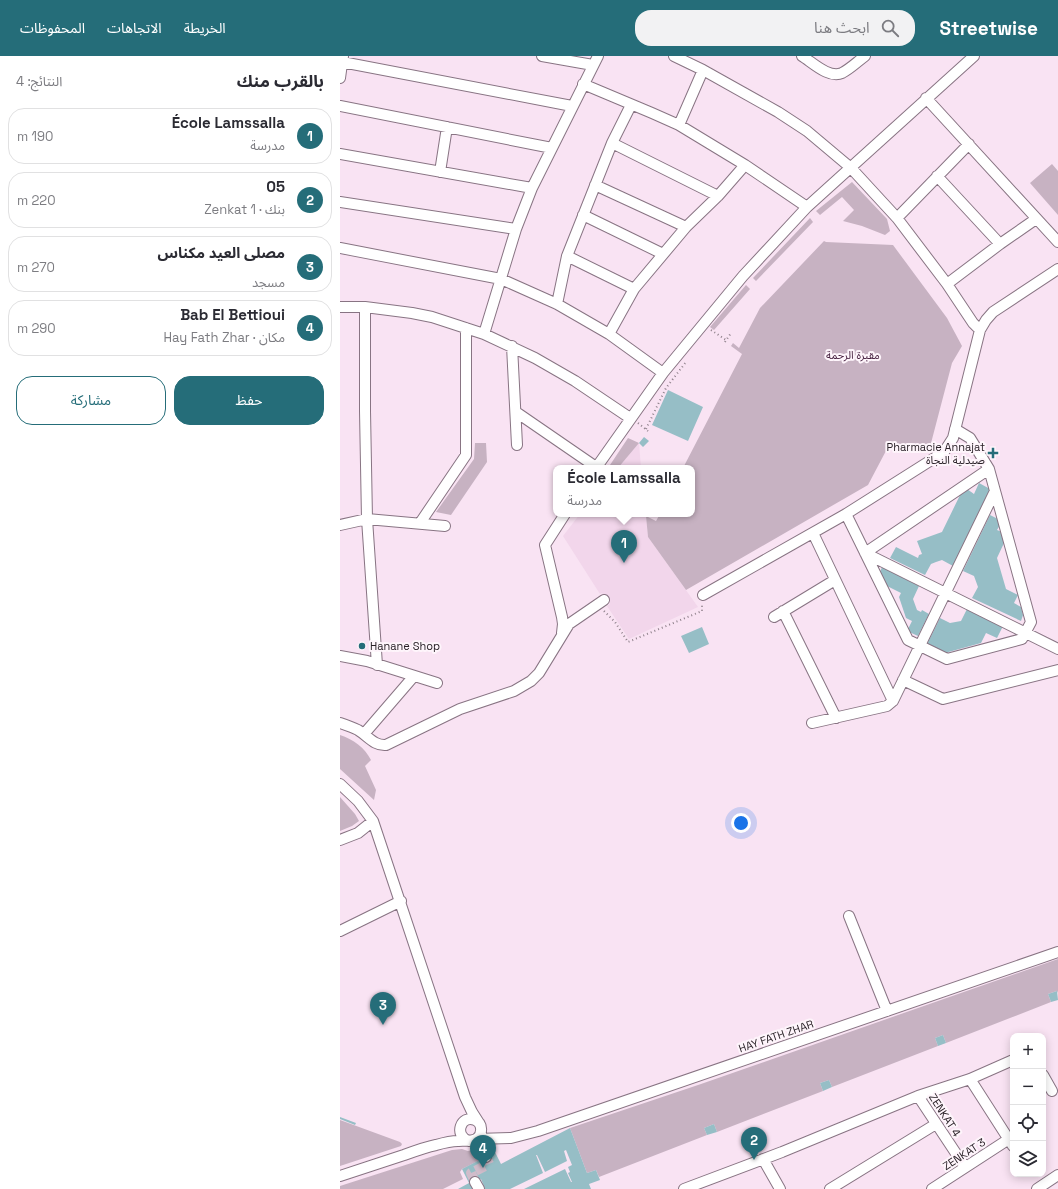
<!DOCTYPE html>
<html lang="ar">
<meta charset="utf-8">
<style>
:root{--surface:#fff;--page:#f2f2f3;--text:#2b2b33;--muted:#7c7c81;--line:#e1e1e2;--accent:#256d79}
body{margin:0;font-family:"Space Grotesk","Noto Sans Arabic",sans-serif;background:var(--page);color:var(--text);direction:rtl}
.controls{position:absolute;right:12px;bottom:12px;display:grid;overflow:hidden;border-radius:8px;box-shadow:0 2px 10px #0003}
.controls button{width:36px;height:36px;display:grid;place-items:center;padding:0;border:0;border-bottom:1px solid var(--line);background:var(--surface);color:var(--text);font:20px sans-serif}
.you{position:absolute;left:401px;top:767px;width:14px;height:14px;margin:-10px;border:3px solid #fff;border-radius:50%;background:#1a73e8;box-shadow:0 0 0 6px #1a73e833}
.badge{display:grid;place-items:center;width:26px;height:26px;border-radius:50%;background:var(--accent);color:#fff;font-size:13px;font-weight:700}
.pin{position:absolute;translate:-50% -33px;filter:drop-shadow(0 1px 2px #0008)}
.pin::after{content:'';position:absolute;top:21px;width:14px;height:12px;background:inherit;clip-path:polygon(0 0,100% 0,50% 100%)}
.popup{position:absolute;left:213px;top:409px;width:142px;height:52px;box-sizing:border-box;display:grid;place-content:center;border-radius:8px;background:var(--surface);filter:drop-shadow(0 1px 3px #0005);font-size:13px;white-space:nowrap;color:var(--muted)}
.popup b{font-size:15px;color:var(--text)}
.popup::after{content:'';position:absolute;left:50%;top:100%;margin-left:-8px;border:8px solid transparent;border-top-color:var(--surface)}
.list{margin:0;padding:0;list-style:none}
h2{display:flex;justify-content:space-between;align-items:center;height:52px;margin:0;padding:0 16px;font-size:17px}
h2 small{font-size:13px;font-weight:400;color:var(--muted)}
.list li{display:grid;grid-template-columns:26px 1fr auto;gap:12px;align-items:center;box-sizing:border-box;height:56px;margin:0 8px 8px;padding:0 8px;border:1px solid var(--line);border-radius:16px}
.list b{display:block;font-size:15px;white-space:nowrap}
.list p{margin:0;font-size:13px;white-space:nowrap;color:var(--muted)}
.list em{font-size:13px;font-style:normal;color:var(--muted)}
.actions{display:flex;gap:8px;padding:12px 16px}
.actions a{flex:1;padding:9px 0;border:1px solid var(--accent);border-radius:16px;text-align:center;font-size:14px;color:var(--accent)}
.actions .main{background:var(--accent);color:#fff}
.icon{flex:none;width:22px;height:22px;fill:none;stroke:currentColor;stroke-width:2;stroke-linecap:round;stroke-linejoin:round}
.map{position:relative;flex:none;width:718px;height:1133px;overflow:hidden;direction:ltr}
header{display:flex;align-items:center;gap:24px;box-sizing:border-box;height:56px;padding:0 20px;background:var(--accent);color:#fff}
header strong{font-size:19px}
nav{display:flex;gap:22px;margin-inline-start:auto;font-size:14px}
.search{width:280px;height:36px;background:var(--page);display:flex;align-items:center;gap:10px;box-sizing:border-box;padding:0 14px;border-radius:16px;color:var(--muted);font-size:15px}
main{display:flex}
aside{flex:1;background:var(--surface)}
.map>svg:first-child{display:block}
.built{fill:#f2d6eb}
.green{fill:#c7b2c2}
.building{fill:#96bec6}
.lines{fill:none;stroke-linecap:round;stroke-linejoin:round}
.minor-tunnel{stroke:#d0bcca;stroke-width:10;stroke-dasharray:10 5;stroke-linecap:butt}
.minor-casing{stroke:#887483;stroke-width:12}
.path{stroke:#8f818b;stroke-width:2;stroke-dasharray:1 3;stroke-linecap:butt}
.minor{stroke:#fff;stroke-width:10}
.poi-dot{fill:#256d79;stroke:#fef5fb;stroke-width:1.5}
.labels{text-anchor:middle;dominant-baseline:central;stroke-width:4;stroke-linejoin:round;paint-order:stroke}
.park-label{font-size:11px;fill:#4a2443;stroke:#fef5fb}
.poi-label{font-size:11px;fill:#2a2228;stroke:#fef5fb;text-anchor:end}
.street-label{font-size:11px;fill:#2a2228;stroke:#fef5fb}
</style>
<header>
<strong>Streetwise</strong>
<div class="search"><svg class="icon" aria-label="search" viewBox="0 0 24 24"><circle cx="10" cy="10" r="6"/><path d="M15 15l6 6"/></svg>ابحث هنا</div>
<nav><a>الخريطة</a><a>الاتجاهات</a><a>المحفوظات</a></nav>
</header>
<main>
<div class="map">
<svg width="718" height="1133" viewBox="0 0 718 1133">
<rect width="100%" height="100%" fill="#f9e3f3"/>
<!-- built -->
<path class="built" d="M299 387 301 412H278Z
M240 458H306L308 481 358 551 289 583 267 550 270 548 262 537 260 538 223 480Z"/>
<!-- green -->
<path class="green" d="M712 108 718 115V159L690 127Z
M512 126 547 163 550 175 545 179 522 170 503 165 514 154 502 141 480 159 476 155Z
M470 162 473 166 416 225 413 222Z
M484 185 486 186 553 189 607 262 622 290 612 307 590 391H548L528 429 346 534 308 481 306 460 316 465 320 458H352V412H343L402 298 391 290 393 287 399 292 420 252Z
M406 229 410 233 374 274 370 271Z
M288 382 299 387 278 412H268Z
M135 387H146L147 406 111 459 96 456 134 403Z
M0 679C13 683 25 692 31 704L25 710 36 734 34 744 0 713Z
M0 741 15 758 19 765 12 770 0 775Z
M718 903V937L717 935 708 938 711 946 606 987 603 979 595 982 598 990 492 1031 489 1024 480 1027 483 1035 377 1076 374 1068 364 1072 367 1079 259 1121 256 1114 247 1117 230 1072 361 1028Z
M0 1064 60 1086 62 1088 61 1090 0 1110Z
M122 1093 128 1095 137 1093 142 1103 122 1113 120 1116 123 1123 103 1133H0V1130L112 1094Z"/>
<!-- building -->
<path class="building" d="M328 334 363 351 348 385 312 369Z
M304 381 309 385 303 391 299 387Z
M639 427 650 433 613 510 602 504 596 506 591 508 585 519 550 502 556 491 578 502 579 499 582 498 577 485 602 476 622 435 627 433 634 438Z
M650 459 658 463 660 469 657 474 662 476 664 487 657 502 666 533 678 539 674 547 681 551 683 559 681 565 632 542 638 531 634 520 623 515Z
M542 511 579 530 573 543 577 554 581 556 582 554 589 558 578 580 567 575 572 565 566 562 559 541 561 537 547 530 540 516Z
M627 553 663 570 657 582 646 577 641 587 605 597 587 588 600 562 610 567 621 565Z
M362 571 369 588 349 597 341 580Z
M717 935 718 944 711 946 708 938Z
M603 979 606 987 598 990 595 982Z
M489 1024 492 1031 483 1035 480 1027Z
M0 1061 16 1067 15 1069 0 1063Z
M374 1068 377 1076 367 1079 364 1072Z
M230 1072 247 1117 256 1114 260 1124 249 1128 251 1133H184L225 1113 231 1126H232L228 1117 230 1116 228 1111 232 1109 226 1094 224 1095 227 1105 205 1116 197 1099H196L203 1117 170 1133H145L141 1123 131 1128 133 1133H118L129 1127 122 1113 155 1096 161 1108Z"/>
<g class="lines">
<!-- minor-tunnel -->
<path class="minor-tunnel" d="M135 1126 131 1117 149 1108 146 1101"/>
<!-- minor casing -->
<g class="minor-casing">
<path id="minor" d="M202 0 253 9
M334 0 363 14 438 56 467 75 511 112 557 162 607 228 633 267 640 274
M462 0C472 6 489 23 502 17 510 13 517 6 525 0
M2 6 232 50
M0 22 3 0
M243 28 312 57 339 69 405 109 467 151
M586 42 718 186
M0 50 212 92
M339 69 363 14
M272 87 378 140
M0 98 192 132
M100 116 107 71
M597 120 660 188
M255 129 346 171
M0 146 176 173
M243 159 323 198
M557 162 629 88
M0 192 161 223 217 248 269 278 323 317
M227 200 294 233
M607 228 660 188 696 163
M217 248 227 200 272 87 291 49
M0 251H25L72 257 92 261 144 278 195 302 235 325 290 362
M25 251V355L27 463 37 609
M144 278 176 173 192 132 258 0
M269 278 294 233 346 171 378 140 405 109
M172 290 177 389
M176 356 256 411
M256 412 323 317 403 220 467 151 634 0
M649 413 525 497 718 593
M506 458 568 584 607 603 682 583 691 566 649 413 630 382 615 373
M80 467 126 399V272
M0 469 27 463 105 470
M473 477 553 645
M363 539 506 458 604 396 613 382 640 274 646 264 653 256 718 213
M443 555 496 662
M434 561 495 524
M222 577 223 568 222 561 205 489 225 458
M0 600 27 605 97 627
M563 624 603 643 718 614
M0 667C6 669 12 671 18 674 28 680 34 690 46 689L120 653 174 635 191 625 199 617 229 568 264 544
M472 667 547 650 553 645 655 435
M24 678 74 620
M0 728 18 745 33 765 125 1041 132 1056 139 1067
M0 784 18 777 33 765
M509 860 547 955
M0 875 61 845
M703 1019 712 1035
M630 1023 673 1090
M578 1040 625 1111
M146 1101 136 1083 171 1082 198 1075 718 896
M423 1103 440 1133
M0 1120C21 1113 43 1106 64 1099 75 1095 86 1091 96 1089 103 1087 110 1085 118 1085 123 1084 130 1086 136 1083 143 1079 143 1067 135 1064 121 1058 113 1080 129 1085
M135 1126 139 1133
M344 1133 442 1096 578 1040 630 1023 673 1004
M490 1133 596 1068
M592 1133 669 1083
M697 1133 718 1119"/>
</g>
<!-- path -->
<path class="path" d="M371 274 386 284
M385 286 391 277
M298 367 308 375
M306 373 326 332 346 306
M264 555 275 566 288 586 362 555V548"/>
<!-- minor -->
<use href="#minor" class="minor"/>
</g>
<!-- markers -->
<g class="poi-dot">
<path d="M651 391h4v4h4v4h-4v4h-4v-4h-4v-4h4z"/>
<circle cx="22" cy="590" r="4"/>
</g>
<g class="labels">
<!-- park labels -->
<g class="park-label">
<text x="513" y="299">مقبرة الرحمة</text>
</g>
<!-- poi labels -->
<g class="poi-label">
<text x="645" y="391">Pharmacie Annajat<tspan x="645" dy="13">صيدلية النجاة</tspan></text>
<text x="30" y="590" text-anchor="start">Hanane Shop</text>
</g>
<!-- street labels -->
<g class="street-label">
<text transform="translate(436 980) rotate(-19)">HAY FATH ZHAR</text>
<text transform="translate(605 1059) rotate(57)">ZENKAT 4</text>
<text transform="translate(624 1098) rotate(-33)">ZENKAT 3</text>
</g>
</g>
</svg>
<div class="controls">
<button>+</button>
<button>−</button>
<button><svg class="icon" aria-label="locate" viewBox="0 0 24 24"><circle cx="12" cy="12" r="6"/><path d="M12 2v4M12 18v4M2 12h4M18 12h4"/></svg></button>
<button><svg class="icon" aria-label="layers" viewBox="0 0 24 24"><path d="M12 4l9 5-9 5-9-5zM3 14l9 5 9-5"/></svg></button>
</div>
<div class="you"></div>
<div class="pin badge" style="left:284px;top:507px">1</div>
<div class="popup"><b>École Lamssalla</b>مدرسة</div>
<div class="pin badge" style="left:414px;top:1104px">2</div>
<div class="pin badge" style="left:43px;top:969px">3</div>
<div class="pin badge" style="left:143px;top:1112px">4</div>
</div>
<aside>
<h2>بالقرب منك<small>النتائج: 4</small></h2>
<ul class="list">
<li><span class="badge">1</span><div><b>École Lamssalla</b><p>مدرسة</p></div><em>190 m</em></li>
<li><span class="badge">2</span><div><b>05</b><p>بنك · Zenkat 1</p></div><em>220 m</em></li>
<li><span class="badge">3</span><div><b>مصلى العيد مكناس</b><p>مسجد</p></div><em>270 m</em></li>
<li><span class="badge">4</span><div><b>Bab El Bettioui</b><p>مكان · Hay Fath Zhar</p></div><em>290 m</em></li>
</ul>
<div class="actions"><a class="main">حفظ</a><a>مشاركة</a></div>
</aside>
</main>
